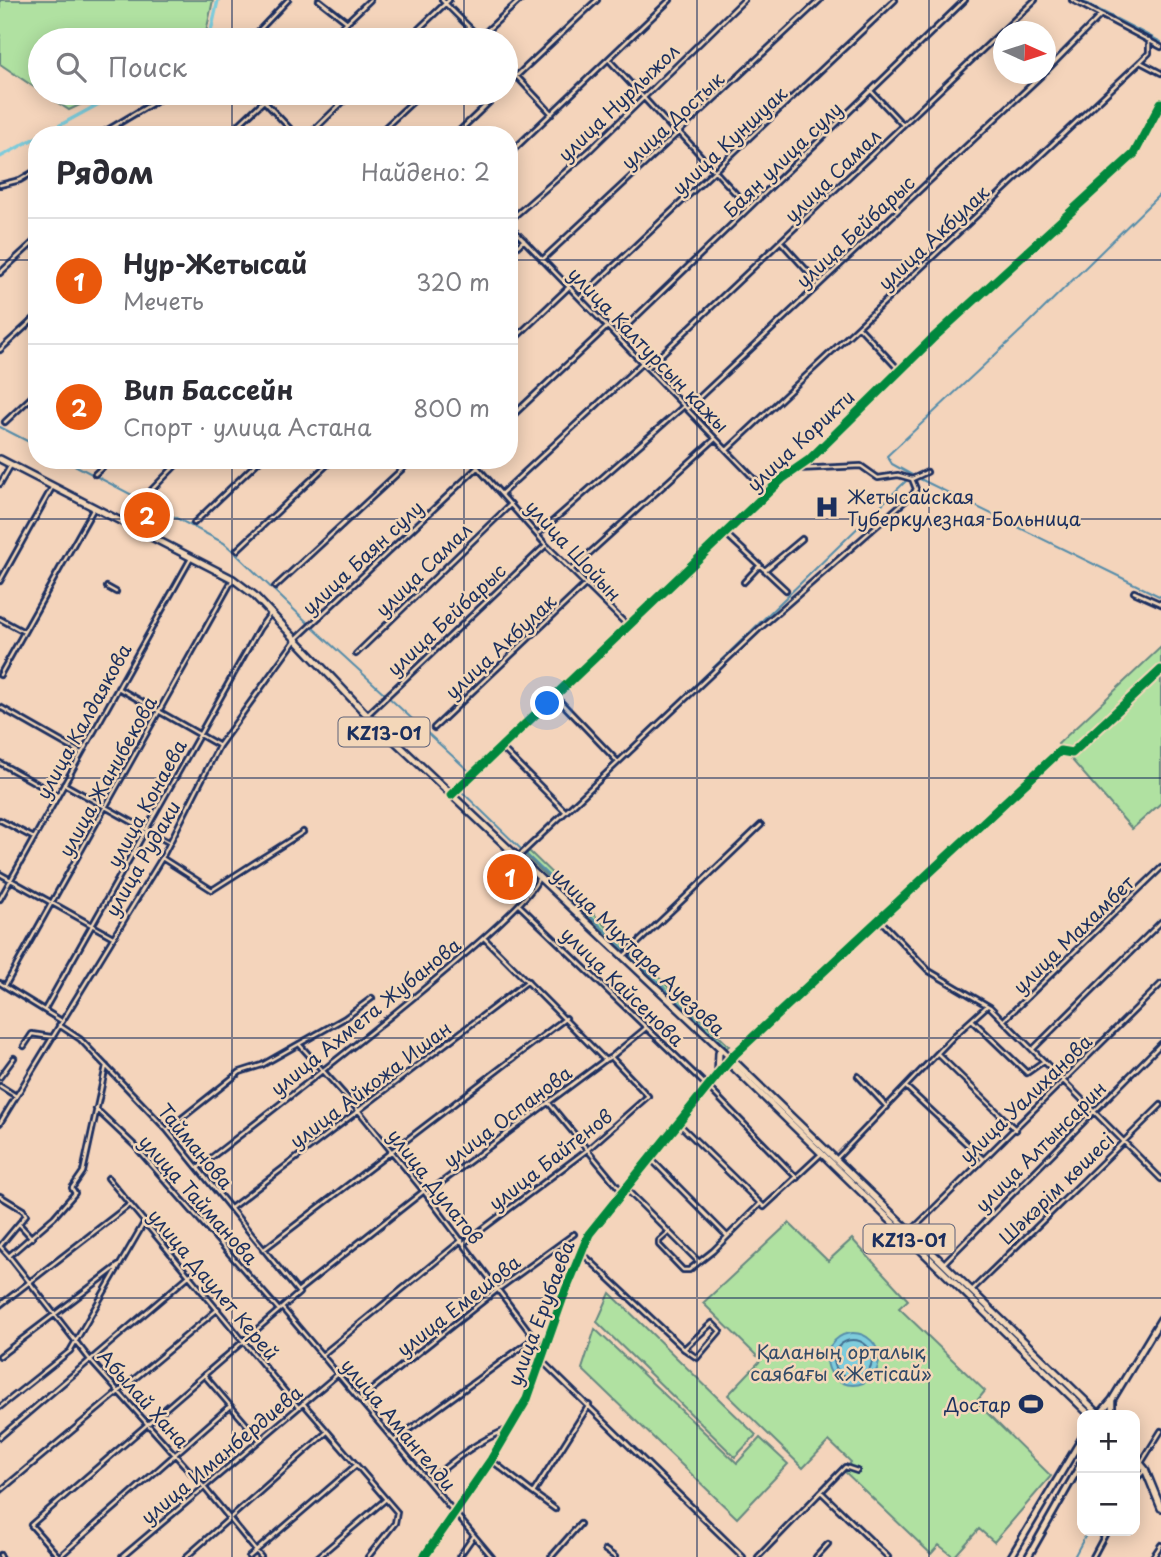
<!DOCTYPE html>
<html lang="ru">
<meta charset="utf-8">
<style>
:root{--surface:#fff;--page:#f2f2f3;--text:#2b2b33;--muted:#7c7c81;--line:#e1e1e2;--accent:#ea580c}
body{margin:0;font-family:"Playpen Sans",sans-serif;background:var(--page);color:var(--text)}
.controls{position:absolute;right:21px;bottom:21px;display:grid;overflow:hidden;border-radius:14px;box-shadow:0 4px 18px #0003}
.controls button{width:63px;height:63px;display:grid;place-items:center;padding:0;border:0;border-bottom:2px solid var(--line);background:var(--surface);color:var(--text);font:35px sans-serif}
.compass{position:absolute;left:993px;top:21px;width:63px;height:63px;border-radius:50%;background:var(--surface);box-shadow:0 4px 18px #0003;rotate:93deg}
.you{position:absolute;left:548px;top:704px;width:24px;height:24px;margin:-18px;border:5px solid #fff;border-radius:50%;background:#1a73e8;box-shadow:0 0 0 10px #1a73e833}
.badge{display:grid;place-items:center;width:46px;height:46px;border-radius:50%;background:var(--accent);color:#fff;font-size:23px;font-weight:700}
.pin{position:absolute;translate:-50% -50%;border:4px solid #fff;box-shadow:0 2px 7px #0006}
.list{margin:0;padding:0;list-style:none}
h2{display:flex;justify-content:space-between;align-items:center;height:91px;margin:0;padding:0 28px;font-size:30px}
h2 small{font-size:23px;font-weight:400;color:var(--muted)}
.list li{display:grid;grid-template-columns:46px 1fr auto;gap:21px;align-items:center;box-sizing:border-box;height:126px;padding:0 28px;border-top:2px solid var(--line)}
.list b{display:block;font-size:26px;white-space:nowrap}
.list p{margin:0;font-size:23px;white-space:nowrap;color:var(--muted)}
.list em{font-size:23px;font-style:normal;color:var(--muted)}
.icon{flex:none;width:38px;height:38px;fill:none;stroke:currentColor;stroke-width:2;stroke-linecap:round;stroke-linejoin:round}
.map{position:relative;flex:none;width:1161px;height:1557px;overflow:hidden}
.search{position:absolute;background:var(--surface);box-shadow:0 4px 18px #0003;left:28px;top:28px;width:490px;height:77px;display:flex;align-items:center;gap:18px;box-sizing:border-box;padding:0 24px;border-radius:38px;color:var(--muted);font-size:26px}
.panel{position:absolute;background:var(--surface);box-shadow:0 4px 18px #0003;left:28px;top:126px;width:490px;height:343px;border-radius:28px}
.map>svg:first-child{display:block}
.green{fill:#b0e1a1;stroke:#668880;stroke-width:2}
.water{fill:#7eccdc;stroke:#568daa;stroke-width:2}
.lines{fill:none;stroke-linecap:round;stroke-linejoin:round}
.shore{stroke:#436e90;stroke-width:2}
.stream{stroke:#568daa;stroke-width:2}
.canal{stroke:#7eccdc;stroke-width:3.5}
.street-casing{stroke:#1b2f5e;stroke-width:8}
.secondary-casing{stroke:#1b2f5e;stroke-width:10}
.primary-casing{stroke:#1b2f5e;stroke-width:10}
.street{stroke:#f3d7b9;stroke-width:2.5}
.secondary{stroke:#f3d7b9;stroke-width:4.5}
.primary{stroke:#f3d7b9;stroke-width:5}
.cycleway-casing{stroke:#f3d7b9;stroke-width:13}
.cycleway{stroke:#00873e;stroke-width:9}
.grid{fill:none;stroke:#1b2f5e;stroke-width:2;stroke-opacity:0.55}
.labels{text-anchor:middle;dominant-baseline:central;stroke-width:5;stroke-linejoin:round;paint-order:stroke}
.shield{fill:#f3d7b9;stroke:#5c6179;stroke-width:2}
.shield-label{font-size:18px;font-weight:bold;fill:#1b2f5e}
.street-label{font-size:19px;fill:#1b2f5e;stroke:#f3d7b9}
.poi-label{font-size:19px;fill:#1b2f5e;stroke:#f3d7b9;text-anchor:start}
.park-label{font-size:19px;fill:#314a68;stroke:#f3d7b9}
</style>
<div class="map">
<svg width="1161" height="1557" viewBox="0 0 1161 1557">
<rect width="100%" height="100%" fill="#f4d4bb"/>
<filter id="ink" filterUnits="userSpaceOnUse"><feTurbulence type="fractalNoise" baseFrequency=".0143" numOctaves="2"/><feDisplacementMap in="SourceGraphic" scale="14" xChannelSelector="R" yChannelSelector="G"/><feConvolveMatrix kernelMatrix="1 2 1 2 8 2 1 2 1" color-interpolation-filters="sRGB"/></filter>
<g filter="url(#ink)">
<!-- green -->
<path class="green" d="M0 0H213L205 37 200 40H40V91L0 64Z
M43 93H105L69 110Z
M1161 647V803L1132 829 1058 744Z
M529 851 729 1046 725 1049 525 855Z
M789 1223 828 1261 852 1239 908 1300 899 1308 985 1391 976 1402 1051 1476 994 1542 979 1529 954 1557 939 1545 931 1554 844 1471 851 1462 829 1441 803 1468 728 1395 761 1360 703 1303Z
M610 1293 756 1435 735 1457 597 1322Z
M595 1329 737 1463 760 1438 788 1464 737 1518 582 1369Z"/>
<!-- water -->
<path class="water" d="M827 1359a26 26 0 1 1 52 0a26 26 0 1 1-52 0Z"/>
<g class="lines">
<!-- shore -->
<path class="shore" d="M834 1359a19 19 0 1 1 38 0a19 19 0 1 1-38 0Z"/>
<!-- stream -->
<path class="stream" d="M1080 0 1161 42
M1161 193 1028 324 887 456 892 464 912 475 1161 597
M0 427 37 446
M65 460 224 543 233 551
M236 554 308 623
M312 627 471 773 457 787 523 851
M618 760 906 481
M573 804 615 762
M525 853 725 1046
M1074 1557 1088 1531"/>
<!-- canal -->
<path class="canal" d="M209 40 218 0
M42 135 119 93
M0 157 37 137"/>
<!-- street casing -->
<g class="street-casing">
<path id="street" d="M319 0 347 22
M442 0 482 40
M1072 0 1161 47
M250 40 288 0
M328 40 370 0
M407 40 449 0
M477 40 520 0
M609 60 677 134
M1140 62 1161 73
M506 65 552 114
M1046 71 1100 16
M506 86 597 0
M872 92 903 125
M264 101 296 135
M680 133 749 208
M99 135 170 93
M228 135 272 93
M309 135 352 93
M377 135 422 93
M455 135 499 93
M509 154 670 0
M0 185 20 180 37 170
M509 221 590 150 744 0
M509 225 768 493
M782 243 819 284
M509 254 524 240
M542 260 820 0
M0 273 37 239
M580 298 895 0
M859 327 901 372
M616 336 965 0
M509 344 569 287
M0 350 37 316
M647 368 1035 0
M687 409 1043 74
M509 419 607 327
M5 422 37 392
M727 450 1140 62 1149 53V40
M471 460 546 545 629 627
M797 469 861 466 878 478 898 475 912 479 927 472
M95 474 110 460
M0 484 11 465
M501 494 642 363
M122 520 181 460
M194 523 260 460
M539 533 684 406
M726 534 786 590
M237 550 332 460
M572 569 715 439
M765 570 802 539
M0 581 53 486
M744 582 760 565
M107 587 116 592
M275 587 412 460
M1134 592 1161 604
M0 619 24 632
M356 654 511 504
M0 675 94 508
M118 688 218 745
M555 696 618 762
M0 707 81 753
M367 715 546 545
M434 728 585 585
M502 748 566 812
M0 763 57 795
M64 784 170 843
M452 794 783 478 809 460 932 339 1134 154 1161 103
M0 820 34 838
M518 857 759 629 913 494 916 489 912 479
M162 858 212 890 303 832
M0 874 113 937
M0 899 190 560
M520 906 708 1087 797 1178
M880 920 929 971 990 1007 1161 1179
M624 956 761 825
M0 983 60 1020
M5 986 233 579
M45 1009 259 629 270 614
M1005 1019 1161 868
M972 1020 1027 1073 1044 1061
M59 1025 80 1039 167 1130 299 1293 31 1525 59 1557 230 1406
M299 1044 358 1110 426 1194 544 1351
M24 1046 32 1034 51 1037
M1033 1049 1161 922
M938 1054 1016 1130
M611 1057 646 1028
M731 1059 1060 751 1072 753 1161 670
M858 1076 887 1107
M0 1077 14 1058
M0 1086 16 1096
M906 1087 983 1159
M548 1102 623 1193
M96 1109 135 1146 279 1310
M0 1123 162 858 219 746 297 638 478 467
M678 1123 764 1207 820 1155
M167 1130 240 1072 262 1065 299 1044 345 1018 372 998
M837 1158 955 1035 987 1006
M651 1159 727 1236
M198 1168C246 1130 529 915 538 879
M108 1178 298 1407
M626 1189 699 1262
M426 1194 605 1060
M0 1196 23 1210 26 1215 1 1245
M231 1208 528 981
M20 1225 32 1238
M912 1230 1161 984
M669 1232 659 1241V1245L683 1270H689L713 1251 760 1204
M464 1243 587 1150 648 1096 611 1057 605 1060 484 938
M0 1246 9 1256 54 1217 75 1193 72 1188 83 1172 106 1066
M263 1250 566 1018
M583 1254 684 1349 712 1323 720 1331 697 1358 684 1349
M9 1256 91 1361 203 1486 261 1557
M944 1263 1161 1044
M299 1290 424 1191
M971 1291 1161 1105
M0 1305 129 1205
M283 1309 492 1557
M322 1355 462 1240
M0 1356 118 1266
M541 1360 743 1557
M204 1375 259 1439
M360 1399 497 1290 574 1234
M303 1403 397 1512 395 1523 368 1557
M0 1407 70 1351 144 1223
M0 1437 191 1274
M395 1440 534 1338
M491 1460 533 1493 589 1405
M1141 1463 1161 1431
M430 1480C454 1460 478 1440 509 1429
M1135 1480 1145 1470
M0 1491 218 1309
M821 1492 888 1557
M533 1493 555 1509
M605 1550 615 1557
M0 1555 1 1557
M122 1557 338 1374
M186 1557 327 1432
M249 1557 355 1466
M318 1557 385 1500
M459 1557 473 1537
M551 1557 580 1524
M758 1557 845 1467 857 1471
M816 1557 828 1544
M1093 1557 1107 1531
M1153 1557 1161 1545"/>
</g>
<!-- secondary casing -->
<g class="secondary-casing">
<path id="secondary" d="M1099 1415 1112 1400 1161 1319
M1112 1415V1401
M424 1557 491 1460 527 1399 563 1297 589 1234 730 1060
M1011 1557 1082 1438
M1028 1557 1082 1462"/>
</g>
<!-- primary casing -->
<g class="primary-casing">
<path id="primary" d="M0 459 233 579 254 595 367 715 735 1062 1100 1415
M730 1060 732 1066 1090 1415
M718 1074 719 1052
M1135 1457 1145 1469 1161 1508"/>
</g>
<!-- street -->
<use href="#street" class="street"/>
<!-- secondary -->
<use href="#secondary" class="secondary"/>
<!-- primary -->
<use href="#primary" class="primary"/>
<!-- cycleway casing -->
<g class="cycleway-casing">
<path id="cycleway" d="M451 795 783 478 809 460 932 339 1134 154 1161 103
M424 1557 491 1460 527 1399 563 1297 589 1234 718 1074 735 1054 1060 751 1072 753 1161 670"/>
</g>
<!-- cycleway -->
<use href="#cycleway" class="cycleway"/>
</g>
</g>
<!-- grid -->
<path class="grid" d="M232 0V40M464 0V40M697 0V1557M929 0V1557M232 93V135M464 93V135M0 260H37M509 260H1161M232 460V1557M464 460V1557M0 519H1161M0 778H1161M0 1038H1161M0 1298H1161"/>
<!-- icons -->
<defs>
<g id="hospital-bare" transform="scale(1.89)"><path d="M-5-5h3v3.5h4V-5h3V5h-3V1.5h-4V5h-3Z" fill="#1b2f5e" stroke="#f3d7b9" stroke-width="2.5" paint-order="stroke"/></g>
<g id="stadium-bare" transform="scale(1.89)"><path d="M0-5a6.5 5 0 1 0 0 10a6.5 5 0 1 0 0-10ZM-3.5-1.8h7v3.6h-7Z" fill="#1b2f5e" stroke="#f3d7b9" stroke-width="2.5" paint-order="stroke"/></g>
</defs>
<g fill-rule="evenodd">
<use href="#hospital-bare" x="827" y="507"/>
<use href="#stadium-bare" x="1031" y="1404"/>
</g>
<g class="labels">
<!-- shield labels -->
<g class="shield">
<rect x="338.5" y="717.5" width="91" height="29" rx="5"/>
<rect x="863.5" y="1224.5" width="91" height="29" rx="5"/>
</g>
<g class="shield-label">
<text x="384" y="732">KZ13-01</text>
<text x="909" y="1239">KZ13-01</text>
</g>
<!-- street labels -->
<g class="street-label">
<text transform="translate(618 102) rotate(-44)">улица Нурлыжол</text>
<text transform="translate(672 120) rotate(-43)">улица Достык</text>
<text transform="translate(729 140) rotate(-43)">улица Куншуак</text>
<text transform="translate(782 159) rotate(-44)">Баян улица сулу</text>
<text transform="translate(832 175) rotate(-44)">улица Самал</text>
<text transform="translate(855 231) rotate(-43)">улица Бейбарыс</text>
<text transform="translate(933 237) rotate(-43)">улица Акбулак</text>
<text transform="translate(649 349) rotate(46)">улица Калтурсын кажы</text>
<text transform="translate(800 440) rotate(-43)">улица Корикти</text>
<text transform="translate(574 550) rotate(47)">улица Шойын</text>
<text transform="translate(362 557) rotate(-43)">улица Баян сулу</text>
<text transform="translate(423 569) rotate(-44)">улица Самал</text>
<text transform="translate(446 619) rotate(-43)">улица Бейбарыс</text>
<text transform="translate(500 646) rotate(-43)">улица Акбулак</text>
<text transform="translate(83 721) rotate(-61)">улица Калдаякова</text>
<text transform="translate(107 776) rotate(-61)">улица Жанибекова</text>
<text transform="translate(146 803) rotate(-61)">улица Конаева</text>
<text transform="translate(142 858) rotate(-60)">улица Рудаки</text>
<text transform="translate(1073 934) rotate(-44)">улица Махамбет</text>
<text transform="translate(639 951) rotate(44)">улица Мухтара Ауезова</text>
<text transform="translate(623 986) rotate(44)">улица Кайсенова</text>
<text transform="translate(365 1016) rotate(-39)">улица Ахмета Жубанова</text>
<text transform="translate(370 1084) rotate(-37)">улица Айкожа Ишан</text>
<text transform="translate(1025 1098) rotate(-44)">улица Уалиханова</text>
<text transform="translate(507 1116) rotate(-37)">улица Оспанова</text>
<text transform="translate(196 1146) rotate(50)">Тайманова</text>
<text transform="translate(1040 1146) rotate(-45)">улица Алтынсарин</text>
<text transform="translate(550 1159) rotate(-38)">улица Байтенов</text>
<text transform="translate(436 1186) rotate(52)">улица Дулатов</text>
<text transform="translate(1056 1188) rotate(-44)">Шәкәрім көшесі</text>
<text transform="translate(199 1199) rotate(48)">улица Тайманова</text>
<text transform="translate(214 1284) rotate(50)">улица Даулет Керей</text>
<text transform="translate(458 1305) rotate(-38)">улица Емешова</text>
<text transform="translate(540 1313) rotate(-69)">улица Ерубаева</text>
<text transform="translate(144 1398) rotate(48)">Абылай Хана</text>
<text transform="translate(399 1424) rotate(50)">улица Амангелди</text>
<text transform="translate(221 1454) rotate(-40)">улица Иманбердиева</text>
</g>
<!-- poi labels -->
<g class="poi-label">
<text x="847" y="496">Жетысайская<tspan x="847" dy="22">Туберкулезная Больница</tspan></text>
<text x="1011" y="1404" text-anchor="end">Достар</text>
</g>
<!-- park labels -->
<g class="park-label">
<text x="841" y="1351">Қаланың орталық<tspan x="841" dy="22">саябағы «Жетісай»</tspan></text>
</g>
</g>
</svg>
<div class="controls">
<button>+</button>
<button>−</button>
</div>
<svg class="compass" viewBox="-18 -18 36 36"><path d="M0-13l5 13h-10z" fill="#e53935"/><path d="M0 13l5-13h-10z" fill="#7c7c81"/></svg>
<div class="you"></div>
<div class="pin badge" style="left:510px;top:877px">1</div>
<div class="pin badge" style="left:147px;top:515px">2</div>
<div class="search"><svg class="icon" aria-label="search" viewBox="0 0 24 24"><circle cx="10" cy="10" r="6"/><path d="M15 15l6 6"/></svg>Поиск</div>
<section class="panel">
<h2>Рядом<small>Найдено: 2</small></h2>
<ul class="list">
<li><span class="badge">1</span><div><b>Нур-Жетысай</b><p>Мечеть</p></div><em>320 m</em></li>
<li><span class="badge">2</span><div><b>Вип Бассейн</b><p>Спорт · улица Астана</p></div><em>800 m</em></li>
</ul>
</section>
</div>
